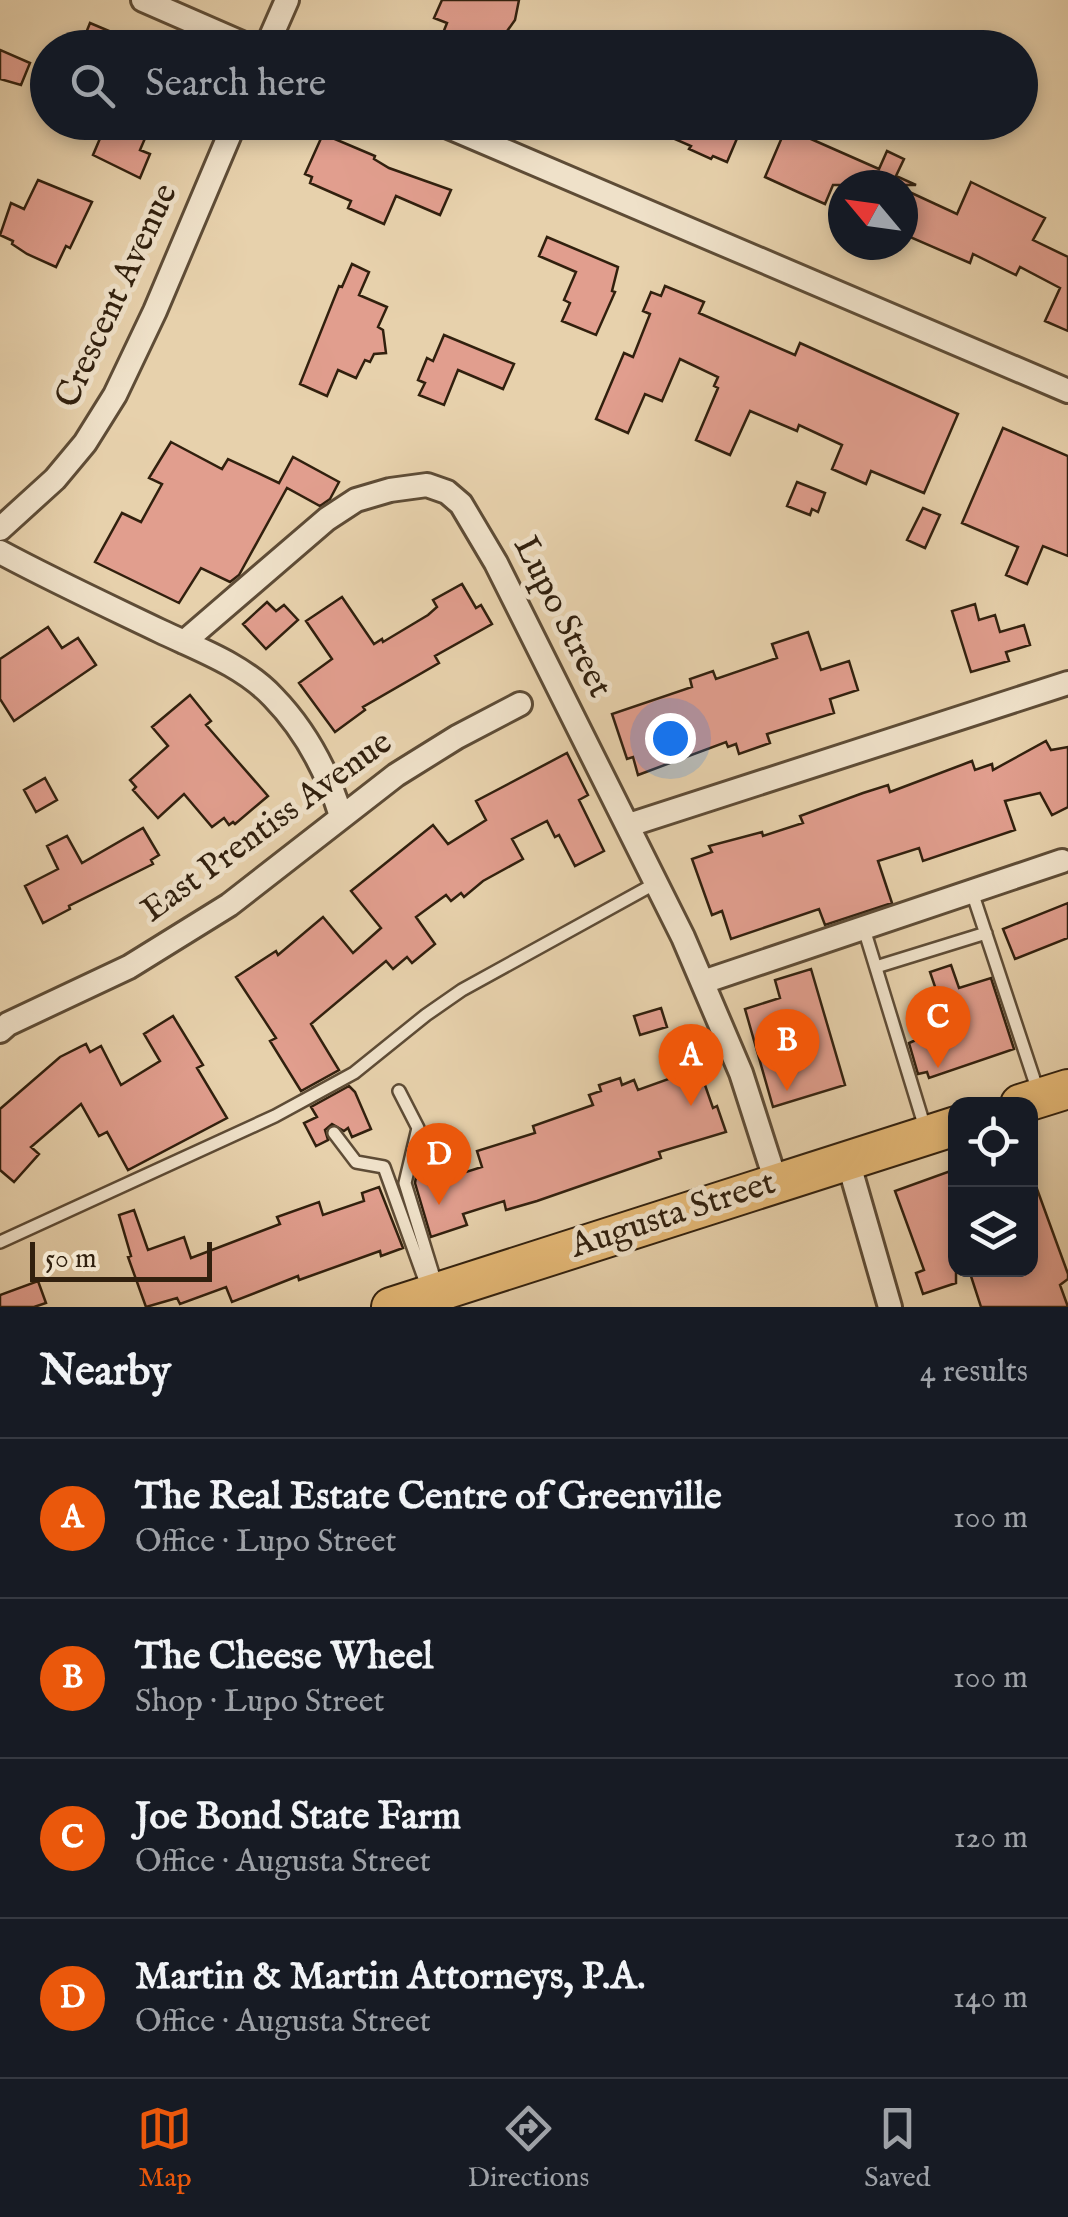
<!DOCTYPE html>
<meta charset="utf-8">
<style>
:root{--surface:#171b24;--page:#242831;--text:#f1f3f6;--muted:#9ea1a6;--line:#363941;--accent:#ea580c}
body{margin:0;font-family:"IM FELL English",serif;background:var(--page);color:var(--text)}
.controls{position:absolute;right:30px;bottom:30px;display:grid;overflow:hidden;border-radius:20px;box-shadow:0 5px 15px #0003}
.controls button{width:90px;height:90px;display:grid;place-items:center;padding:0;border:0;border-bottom:2px solid var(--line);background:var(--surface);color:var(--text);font:50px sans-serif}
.compass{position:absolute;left:828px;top:170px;width:90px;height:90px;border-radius:50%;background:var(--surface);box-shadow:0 5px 15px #0003;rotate:299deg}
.scale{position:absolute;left:30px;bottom:25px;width:182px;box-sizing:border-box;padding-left:10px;border:5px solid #31200e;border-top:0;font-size:28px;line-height:35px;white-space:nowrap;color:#31200e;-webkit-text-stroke:8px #efe1c9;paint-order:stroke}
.you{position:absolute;left:670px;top:738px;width:35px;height:35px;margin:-25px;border:8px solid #fff;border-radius:50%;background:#1a73e8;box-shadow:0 0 0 15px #1a73e833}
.badge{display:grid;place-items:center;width:65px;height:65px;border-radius:50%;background:var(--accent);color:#fff;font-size:32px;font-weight:700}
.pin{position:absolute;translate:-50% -82px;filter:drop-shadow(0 2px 5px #0008)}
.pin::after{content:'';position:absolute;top:52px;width:35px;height:30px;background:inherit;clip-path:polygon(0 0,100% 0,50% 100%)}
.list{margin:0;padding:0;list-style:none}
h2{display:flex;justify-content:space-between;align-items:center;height:130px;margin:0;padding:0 40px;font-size:42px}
h2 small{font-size:32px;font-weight:400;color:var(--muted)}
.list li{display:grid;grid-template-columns:65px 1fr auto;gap:30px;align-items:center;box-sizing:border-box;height:160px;padding:0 40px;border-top:2px solid var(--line)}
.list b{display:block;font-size:38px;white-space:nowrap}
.list p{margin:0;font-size:32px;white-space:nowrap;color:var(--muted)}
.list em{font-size:32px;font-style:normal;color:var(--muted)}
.icon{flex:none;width:55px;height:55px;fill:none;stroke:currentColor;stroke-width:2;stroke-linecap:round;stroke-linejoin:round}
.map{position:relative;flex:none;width:1068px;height:1307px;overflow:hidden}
.search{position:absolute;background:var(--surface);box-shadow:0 5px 15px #0003;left:30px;right:30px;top:30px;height:110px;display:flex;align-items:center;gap:25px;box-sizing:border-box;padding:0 35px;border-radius:55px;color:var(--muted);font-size:38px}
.sheet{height:770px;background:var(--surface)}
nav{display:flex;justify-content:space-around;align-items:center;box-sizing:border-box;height:140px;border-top:2px solid var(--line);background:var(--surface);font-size:28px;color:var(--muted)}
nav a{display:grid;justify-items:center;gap:5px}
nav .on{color:var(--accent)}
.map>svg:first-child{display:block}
.building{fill:#e19e8e;stroke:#31200e;stroke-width:2.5}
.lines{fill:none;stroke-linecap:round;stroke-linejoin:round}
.service-casing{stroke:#5e4c36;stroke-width:16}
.minor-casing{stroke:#5e4c36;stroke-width:28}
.primary-casing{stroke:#31200e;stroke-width:42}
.service{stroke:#efe1c9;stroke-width:11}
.minor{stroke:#efe1c9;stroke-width:22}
.primary{stroke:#e4b876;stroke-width:38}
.labels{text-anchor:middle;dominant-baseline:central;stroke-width:10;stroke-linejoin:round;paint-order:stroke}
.street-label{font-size:35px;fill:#31200e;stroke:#efe1c9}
</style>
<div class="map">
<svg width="1068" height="1307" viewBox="0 0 1068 1307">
<rect width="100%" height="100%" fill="#e7d1ac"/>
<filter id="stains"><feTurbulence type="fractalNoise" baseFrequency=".002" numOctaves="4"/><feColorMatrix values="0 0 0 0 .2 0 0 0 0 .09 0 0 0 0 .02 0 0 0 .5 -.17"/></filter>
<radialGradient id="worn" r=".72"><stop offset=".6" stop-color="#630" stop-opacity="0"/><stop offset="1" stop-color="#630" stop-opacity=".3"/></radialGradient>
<!-- building -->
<path class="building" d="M442 0H519L515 20 495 48H467L443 33 447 23 434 18Z
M90 23 147 47 146 48H80Z
M0 50 30 63 21 85 0 79Z
M107 122H152L140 150 150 154 140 178 93 155Z
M636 122H744L727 162 713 156 711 159 689 149 691 146Z
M786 128 879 169 887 151 904 159 896 176 916 185H833L825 204 800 193 765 177Z
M323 134 375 156 374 159 389 168 451 190 440 215 396 196 384 224 348 208 351 201 310 183 312 177 305 174Z
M38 180 92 202 70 248 66 246 56 267 27 254 12 244 13 241 0 235 11 203 24 209Z
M971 182 1045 218 1033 240 1068 257V331L1045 321 1060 288 1020 267 1016 275 973 254 970 263 903 234V189L957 214Z
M547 237 618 267 612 291 615 292 596 335 562 321 570 303 564 300 576 272 539 256Z
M352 264 369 272 359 295 387 307 378 327 383 330 386 353 374 354 370 362 365 360 356 378 338 370 327 396 300 384 339 286 342 287Z
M665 286 704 302 699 313 795 355 800 343 958 414 924 493 871 471 866 484 832 469 842 445 799 425 797 431 750 411 730 455 696 440 718 388 714 386 718 377 680 359 662 401 645 394 628 433 596 419 624 353 633 357 650 314 643 311 651 292 661 296Z
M444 335 514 364 503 389 458 370 444 405 419 395 425 383 418 380 427 358 433 361Z
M1003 428 1068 456V556L1043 546 1027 584 1006 575 1018 547 962 523Z
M171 442 222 469 228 459 279 483 293 457 339 482 330 499 320 506 287 488 239 575 230 582 201 568 179 603 95 562 122 513 141 522 162 484 149 478Z
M797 482 825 493 818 512 812 509 810 515 787 506Z
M923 508 940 515 925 548 907 540Z
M462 584 476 608 481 605 492 624 435 656 439 663 363 707 365 710 335 732 299 683 332 659 306 621 342 597 374 644 382 639 383 642 428 615 437 607 433 600Z
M267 602 276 611 284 605 298 620 266 649 243 624Z
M975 604 979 620 995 615 1000 632 1024 625 1030 645 1006 652 1009 661 971 672 952 611Z
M48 627 62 648 78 638 96 665 14 721 0 699V659Z
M808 632 821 670 849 661 858 690 830 699 834 713 767 734 770 743 739 754 736 744 728 747 726 742 638 775 633 757 627 759 612 714 692 687 690 679 713 671 716 679 777 658 772 644Z
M190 695 211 721 206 725 268 796 235 824 233 822 229 825 224 818 212 827 184 794 158 818 133 790 136 787 130 780 168 746 152 727Z
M1046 741 1051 750 1068 747V807L1052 815 1040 793 1005 801 1015 830 923 861 919 848 878 861 892 903 825 925 819 909 731 939 722 911 712 915 692 859 712 852 709 846 762 832 763 836 803 823 800 816 863 793 888 785 890 792 972 761 975 770 992 764 993 770Z
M567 753 588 795 579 800 604 851 575 866 559 835 555 837 547 821 512 839 523 859 483 881 464 897 461 893 451 901 446 895 416 917 435 944 412 963 407 957 393 969 386 961 311 1024 339 1070 301 1091 270 1041 276 1038 236 977 276 951 278 955 323 917 353 953 381 928 351 891 433 825 448 844 486 820 476 801Z
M45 778 57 800 36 812 24 790Z
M143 828 159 855 151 860 153 864 69 906 70 909 43 923 25 886 58 869 47 846 67 836 82 863Z
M1068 903V938L1015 959 1003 929Z
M951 965 959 988 991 978 1014 1049 929 1078 927 1072 918 1074 909 1043 916 1040 913 1033 947 1022 930 972Z
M811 969 845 1085 773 1107 745 1009 780 998 775 980Z
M661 1008 667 1027 640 1035 634 1016Z
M173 1016 203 1065 197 1068 227 1118 128 1170 107 1132 99 1136 81 1104 31 1147 39 1154 14 1182 0 1170V1109L60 1057 86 1044 90 1052 101 1046 121 1085 160 1061 144 1034Z
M699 1068 713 1108 717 1106 726 1132 659 1152 661 1158 537 1201 506 1210 504 1201 463 1214 467 1225 431 1237 415 1183 416 1177 425 1174 428 1184 482 1167 477 1151 535 1133 533 1126 593 1105 589 1095 601 1091 599 1085 620 1078 622 1085 634 1080 638 1090Z
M349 1086 355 1092 371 1129 352 1137 348 1128 344 1131 332 1124 325 1130 328 1140 316 1146 304 1123 317 1117 311 1107Z
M956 1169V1283L923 1294 916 1273 924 1270 895 1191Z
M1033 1178 1068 1274V1279L1060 1285 1068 1307H981L969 1270H1030Z
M379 1187 403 1248 381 1256 380 1251 299 1280 298 1276 232 1302 226 1287 180 1304 177 1298 146 1307 128 1257 131 1256 119 1215 134 1210 148 1250 184 1237 191 1258 280 1224 277 1217 319 1202 323 1215 364 1201 362 1193Z
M38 1281 46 1303 34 1307H0V1295Z"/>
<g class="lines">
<!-- service casing -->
<g class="service-casing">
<path id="service" d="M972 892 1039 1094
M864 929 926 1131
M876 967 986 933
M399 1091 418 1128 405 1183 437 1287
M334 1133 356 1162 384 1167 428 1289
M0 1242 275 1116 354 1073 426 1015 462 990 656 883"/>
</g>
<!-- minor casing -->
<g class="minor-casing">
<path id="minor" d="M143 0 253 48
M266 48 287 0
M437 122 1068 391
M0 529 55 479 85 443 115 395 155 311 235 122
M0 552C52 580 106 605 160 631 198 649 243 665 273 697 306 731 327 771 341 816
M184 642 327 519 356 500 390 490 427 485 447 492 461 504 496 563 683 937 741 1073 776 1182
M629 825 1068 683
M703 982 1062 861
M0 1031 8 1024 129 967 229 905 396 775 457 737 520 704
M848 1161 890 1307"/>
</g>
<!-- primary casing -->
<g class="primary-casing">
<path id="primary" d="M1020 1104 1068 1089
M391 1307 956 1126"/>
</g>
<!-- service -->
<use href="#service" class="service"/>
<!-- minor -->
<use href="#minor" class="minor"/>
<!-- primary -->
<use href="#primary" class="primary"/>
</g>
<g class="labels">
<!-- street labels -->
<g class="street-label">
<text transform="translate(117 296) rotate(-65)">Crescent Avenue</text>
<text transform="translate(562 617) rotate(63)">Lupo Street</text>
<text transform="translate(267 827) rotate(-36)">East Prentiss Avenue</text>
<text transform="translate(673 1215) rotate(-18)">Augusta Street</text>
</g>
</g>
<rect width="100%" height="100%" filter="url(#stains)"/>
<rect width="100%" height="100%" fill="url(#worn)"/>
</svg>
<div class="controls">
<button><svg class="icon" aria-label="locate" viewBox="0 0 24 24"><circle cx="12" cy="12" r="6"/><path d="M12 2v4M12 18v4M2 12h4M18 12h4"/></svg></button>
<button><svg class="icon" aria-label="layers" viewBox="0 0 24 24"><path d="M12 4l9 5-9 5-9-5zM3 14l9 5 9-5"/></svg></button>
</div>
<svg class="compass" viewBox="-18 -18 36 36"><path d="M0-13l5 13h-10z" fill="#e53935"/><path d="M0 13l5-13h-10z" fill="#9ea1a6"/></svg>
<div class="scale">50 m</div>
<div class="you"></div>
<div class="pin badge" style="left:691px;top:1106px">A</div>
<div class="pin badge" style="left:787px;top:1091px">B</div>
<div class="pin badge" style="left:938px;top:1068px">C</div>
<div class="pin badge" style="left:439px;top:1205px">D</div>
<div class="search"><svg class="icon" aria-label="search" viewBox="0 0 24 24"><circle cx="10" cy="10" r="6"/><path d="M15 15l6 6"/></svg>Search here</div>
</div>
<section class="sheet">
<h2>Nearby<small>4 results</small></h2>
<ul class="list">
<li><span class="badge">A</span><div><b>The Real Estate Centre of Greenville</b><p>Office · Lupo Street</p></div><em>100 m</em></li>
<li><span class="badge">B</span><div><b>The Cheese Wheel</b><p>Shop · Lupo Street</p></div><em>100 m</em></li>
<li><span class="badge">C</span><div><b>Joe Bond State Farm</b><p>Office · Augusta Street</p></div><em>120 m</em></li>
<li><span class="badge">D</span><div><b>Martin &amp; Martin Attorneys, P.A.</b><p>Office · Augusta Street</p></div><em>140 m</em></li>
</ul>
</section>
<nav>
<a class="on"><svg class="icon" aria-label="map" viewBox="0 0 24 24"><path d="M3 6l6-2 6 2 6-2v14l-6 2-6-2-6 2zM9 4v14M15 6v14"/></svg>Map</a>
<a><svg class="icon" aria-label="directions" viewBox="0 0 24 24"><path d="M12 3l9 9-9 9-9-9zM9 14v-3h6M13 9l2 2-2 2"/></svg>Directions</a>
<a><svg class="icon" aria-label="saved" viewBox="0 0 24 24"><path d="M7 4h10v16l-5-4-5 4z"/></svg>Saved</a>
</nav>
